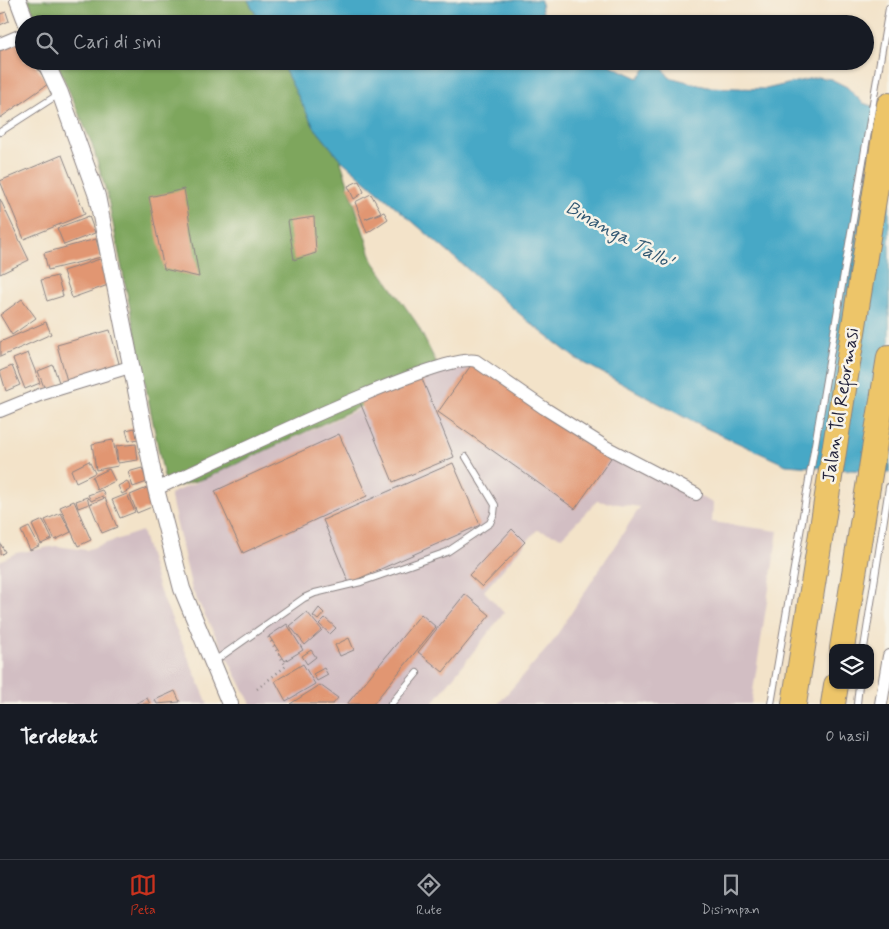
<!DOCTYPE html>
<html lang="id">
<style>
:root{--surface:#171b24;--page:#242831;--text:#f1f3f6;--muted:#9ea1a6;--line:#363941;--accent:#c8321e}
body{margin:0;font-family:Mynerve,sans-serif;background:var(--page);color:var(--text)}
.controls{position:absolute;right:15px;bottom:15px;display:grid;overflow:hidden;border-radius:10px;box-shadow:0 1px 4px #0004}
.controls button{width:45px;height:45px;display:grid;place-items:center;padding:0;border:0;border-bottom:1px solid var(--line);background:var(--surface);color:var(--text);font:25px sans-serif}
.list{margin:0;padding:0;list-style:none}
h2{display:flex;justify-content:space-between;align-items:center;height:65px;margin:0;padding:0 20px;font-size:21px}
h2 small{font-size:16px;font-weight:400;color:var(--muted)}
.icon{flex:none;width:28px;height:28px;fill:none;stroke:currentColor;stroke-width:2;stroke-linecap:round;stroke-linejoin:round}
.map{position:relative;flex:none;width:889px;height:704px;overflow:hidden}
.search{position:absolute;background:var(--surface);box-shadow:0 1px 4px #0004;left:15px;right:15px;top:15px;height:55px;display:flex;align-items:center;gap:12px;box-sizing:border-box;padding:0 18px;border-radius:28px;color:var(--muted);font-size:19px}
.sheet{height:155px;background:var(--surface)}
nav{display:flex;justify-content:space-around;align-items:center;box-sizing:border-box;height:70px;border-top:1px solid var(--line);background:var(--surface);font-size:14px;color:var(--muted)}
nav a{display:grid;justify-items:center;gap:2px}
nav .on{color:var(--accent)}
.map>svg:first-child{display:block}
.industrial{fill:#d2bec3}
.forest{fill:#7ea65d;stroke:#50644c}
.water{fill:#47a8c6;stroke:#346580}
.building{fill:#e19672}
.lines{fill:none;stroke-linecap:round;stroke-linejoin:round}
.service-casing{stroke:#8a8282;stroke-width:8}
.minor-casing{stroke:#8a8282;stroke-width:14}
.tertiary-casing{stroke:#8a8282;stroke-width:18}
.motorway-casing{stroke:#8a8282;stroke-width:26}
.path{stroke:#8a8282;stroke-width:2.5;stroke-dasharray:1 4;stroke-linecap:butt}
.service{stroke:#fff;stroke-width:6}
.minor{stroke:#fff;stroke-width:12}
.tertiary{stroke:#fff;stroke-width:16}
.motorway{stroke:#edc569;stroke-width:24}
.labels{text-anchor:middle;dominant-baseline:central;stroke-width:5;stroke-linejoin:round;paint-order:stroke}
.street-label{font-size:18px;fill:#22223b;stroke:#f7f3e8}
.water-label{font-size:19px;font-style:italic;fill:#315873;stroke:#f7f3e8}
</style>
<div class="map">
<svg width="889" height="704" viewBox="0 0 889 704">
<rect width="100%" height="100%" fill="#f7f3e8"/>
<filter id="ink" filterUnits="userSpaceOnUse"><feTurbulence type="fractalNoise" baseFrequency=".02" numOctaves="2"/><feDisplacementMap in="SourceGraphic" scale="10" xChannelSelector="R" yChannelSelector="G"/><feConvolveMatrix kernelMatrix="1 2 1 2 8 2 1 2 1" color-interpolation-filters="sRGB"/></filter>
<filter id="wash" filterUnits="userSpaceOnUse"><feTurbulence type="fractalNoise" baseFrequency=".0096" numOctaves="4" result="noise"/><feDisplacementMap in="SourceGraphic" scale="20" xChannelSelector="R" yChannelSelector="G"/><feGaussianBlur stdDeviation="1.12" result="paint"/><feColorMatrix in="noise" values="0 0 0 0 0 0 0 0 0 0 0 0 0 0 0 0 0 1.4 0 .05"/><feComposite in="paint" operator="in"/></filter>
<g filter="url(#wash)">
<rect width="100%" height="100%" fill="#f3e3c9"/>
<!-- industrial -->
<path class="industrial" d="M471 365 624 462 713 503 712 522 778 531 751 704H498L551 644 640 507 597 501 562 537 537 530 484 591 504 613 432 704H251L192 590 170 494 452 367Z
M142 531 159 589 208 704H0V561L16 553 56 546 86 550Z"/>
<!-- forest -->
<path class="forest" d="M28 0H248L261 24H39Z
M56 61H280L314 127 340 159 373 261 416 322 441 372 387 394 206 478 172 488 164 477 107 194 92 144Z"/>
<!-- water -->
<path class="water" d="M248 0H541L542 11 552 24H261Z
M280 61H602L638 78 652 61H658L669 77 707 87 766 89 817 77 831 79 847 87 863 103 889 112V473L786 465 695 423 575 358 529 322 340 159 314 127Z"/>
<g id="blocks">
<!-- building -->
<path class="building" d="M6 12 9 21 0 25V14Z
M17 38 24 48V61H33L48 84 0 118V49Z
M62 155 85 214 24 239 0 181Z
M359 181 364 192 354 199 348 186Z
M184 189 199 277 164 269 149 197Z
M371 194 381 212 365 219 384 212 388 219 367 233 355 202Z
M0 199 29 260 0 274Z
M89 216 95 233 64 245 57 228Z
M314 217 316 253 294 260 288 221Z
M96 239 101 257 48 270 44 253Z
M100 259 108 285 72 298 63 271Z
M57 276 63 296 47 301 41 280Z
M22 299 36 318 12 335 0 315Z
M46 322 51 334 0 357V342Z
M110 330 120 367 67 381 57 345Z
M28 353 40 383 25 389 13 359Z
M474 361 611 458 575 509 438 412Z
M53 365 60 385 45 390 38 371Z
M12 366 20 385 6 391 0 371Z
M420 374 454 457 393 482 359 400Z
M135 428 138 439 129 441 126 430Z
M339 434 367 496 243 553 215 491Z
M113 440 118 466 96 470 92 444Z
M136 444 138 460 118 463 116 446Z
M89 461 95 473 76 482 71 470Z
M453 463 480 525 349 583 323 520Z
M142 468 147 482 133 487 128 472Z
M109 469 115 481 97 490 92 477Z
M127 481 131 489 122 494 118 486Z
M147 488 154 506 137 513 130 495Z
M102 490 105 495 91 501 88 495Z
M127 494 135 512 120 518 112 500Z
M87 497 89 504 78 508 76 501Z
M105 498 117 527 102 533 90 504Z
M74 501 91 540 78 546 60 507Z
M61 513 71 532 55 540 45 520Z
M43 520 52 539 41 544 32 525Z
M29 527 39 546 30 550 21 531Z
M512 529 525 542 482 587 469 575Z
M0 543 5 552 0 555Z
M465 594 490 615 443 672 418 652Z
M319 608 324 613 318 620 313 616Z
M307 612 322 630 305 645 290 626Z
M421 614 436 627 373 704H347Z
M325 618 336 628 330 634 319 624Z
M287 624 303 650 285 661 269 636Z
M349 638 354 650 340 656 335 645Z
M311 650 316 657 307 664 302 656Z
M303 664 315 684 286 701 275 681Z
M324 668 328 675 317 681 313 674Z
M320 685 338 698 333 704H290Z
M175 691 180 702 157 704 155 700Z
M147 698 150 704H135Z"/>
</g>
</g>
<g filter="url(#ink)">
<use href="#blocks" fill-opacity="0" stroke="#8a8282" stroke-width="1"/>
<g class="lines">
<!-- service casing -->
<g class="service-casing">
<path id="service" d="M0 132 59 94
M864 648 889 487
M213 662 304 598 315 593 361 582 447 552 490 523 494 514 495 505 466 457
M391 704 417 673
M771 704 889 8
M857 704 859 685"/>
</g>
<!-- minor casing -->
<g class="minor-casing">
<path id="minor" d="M0 44 24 34
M0 411 42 394 133 366
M156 489C204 468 443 350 476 361L544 408 606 447 696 494
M881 704 889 656"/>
</g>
<!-- tertiary casing -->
<g class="tertiary-casing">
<path id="tertiary" d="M18 0 27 24
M45 61 60 93 97 196 156 489 182 589 230 704"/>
</g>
<!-- motorway casing -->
<g class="motorway-casing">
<path id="motorway" d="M842 648 889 357
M794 704 889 105
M833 704 836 685"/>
</g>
<!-- path -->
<path class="path" d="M257 689 286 666 267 635"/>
<!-- service -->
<use href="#service" class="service"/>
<!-- minor -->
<use href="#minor" class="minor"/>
<!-- tertiary -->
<use href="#tertiary" class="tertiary"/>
<!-- motorway -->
<use href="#motorway" class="motorway"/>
</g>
</g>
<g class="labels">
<!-- street labels -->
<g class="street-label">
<text transform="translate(841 405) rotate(-81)">Jalan Tol Reformasi</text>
</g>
<!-- water labels -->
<g class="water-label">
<text transform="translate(619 235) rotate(29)">Binanga Tallo'</text>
</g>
</g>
</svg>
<div class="controls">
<button><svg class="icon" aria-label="layers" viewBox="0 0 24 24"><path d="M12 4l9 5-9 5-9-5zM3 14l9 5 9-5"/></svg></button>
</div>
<div class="search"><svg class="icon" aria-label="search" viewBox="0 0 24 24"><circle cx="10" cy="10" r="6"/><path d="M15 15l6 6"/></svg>Cari di sini</div>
</div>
<section class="sheet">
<h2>Terdekat<small>0 hasil</small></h2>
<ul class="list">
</ul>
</section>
<nav>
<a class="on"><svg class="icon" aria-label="map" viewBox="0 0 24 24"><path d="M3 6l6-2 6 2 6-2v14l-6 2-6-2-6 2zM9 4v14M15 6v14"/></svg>Peta</a>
<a><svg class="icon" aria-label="directions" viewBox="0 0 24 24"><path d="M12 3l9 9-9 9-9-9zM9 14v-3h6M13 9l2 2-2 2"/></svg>Rute</a>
<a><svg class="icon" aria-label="saved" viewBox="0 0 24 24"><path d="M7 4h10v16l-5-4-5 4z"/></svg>Disimpan</a>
</nav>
